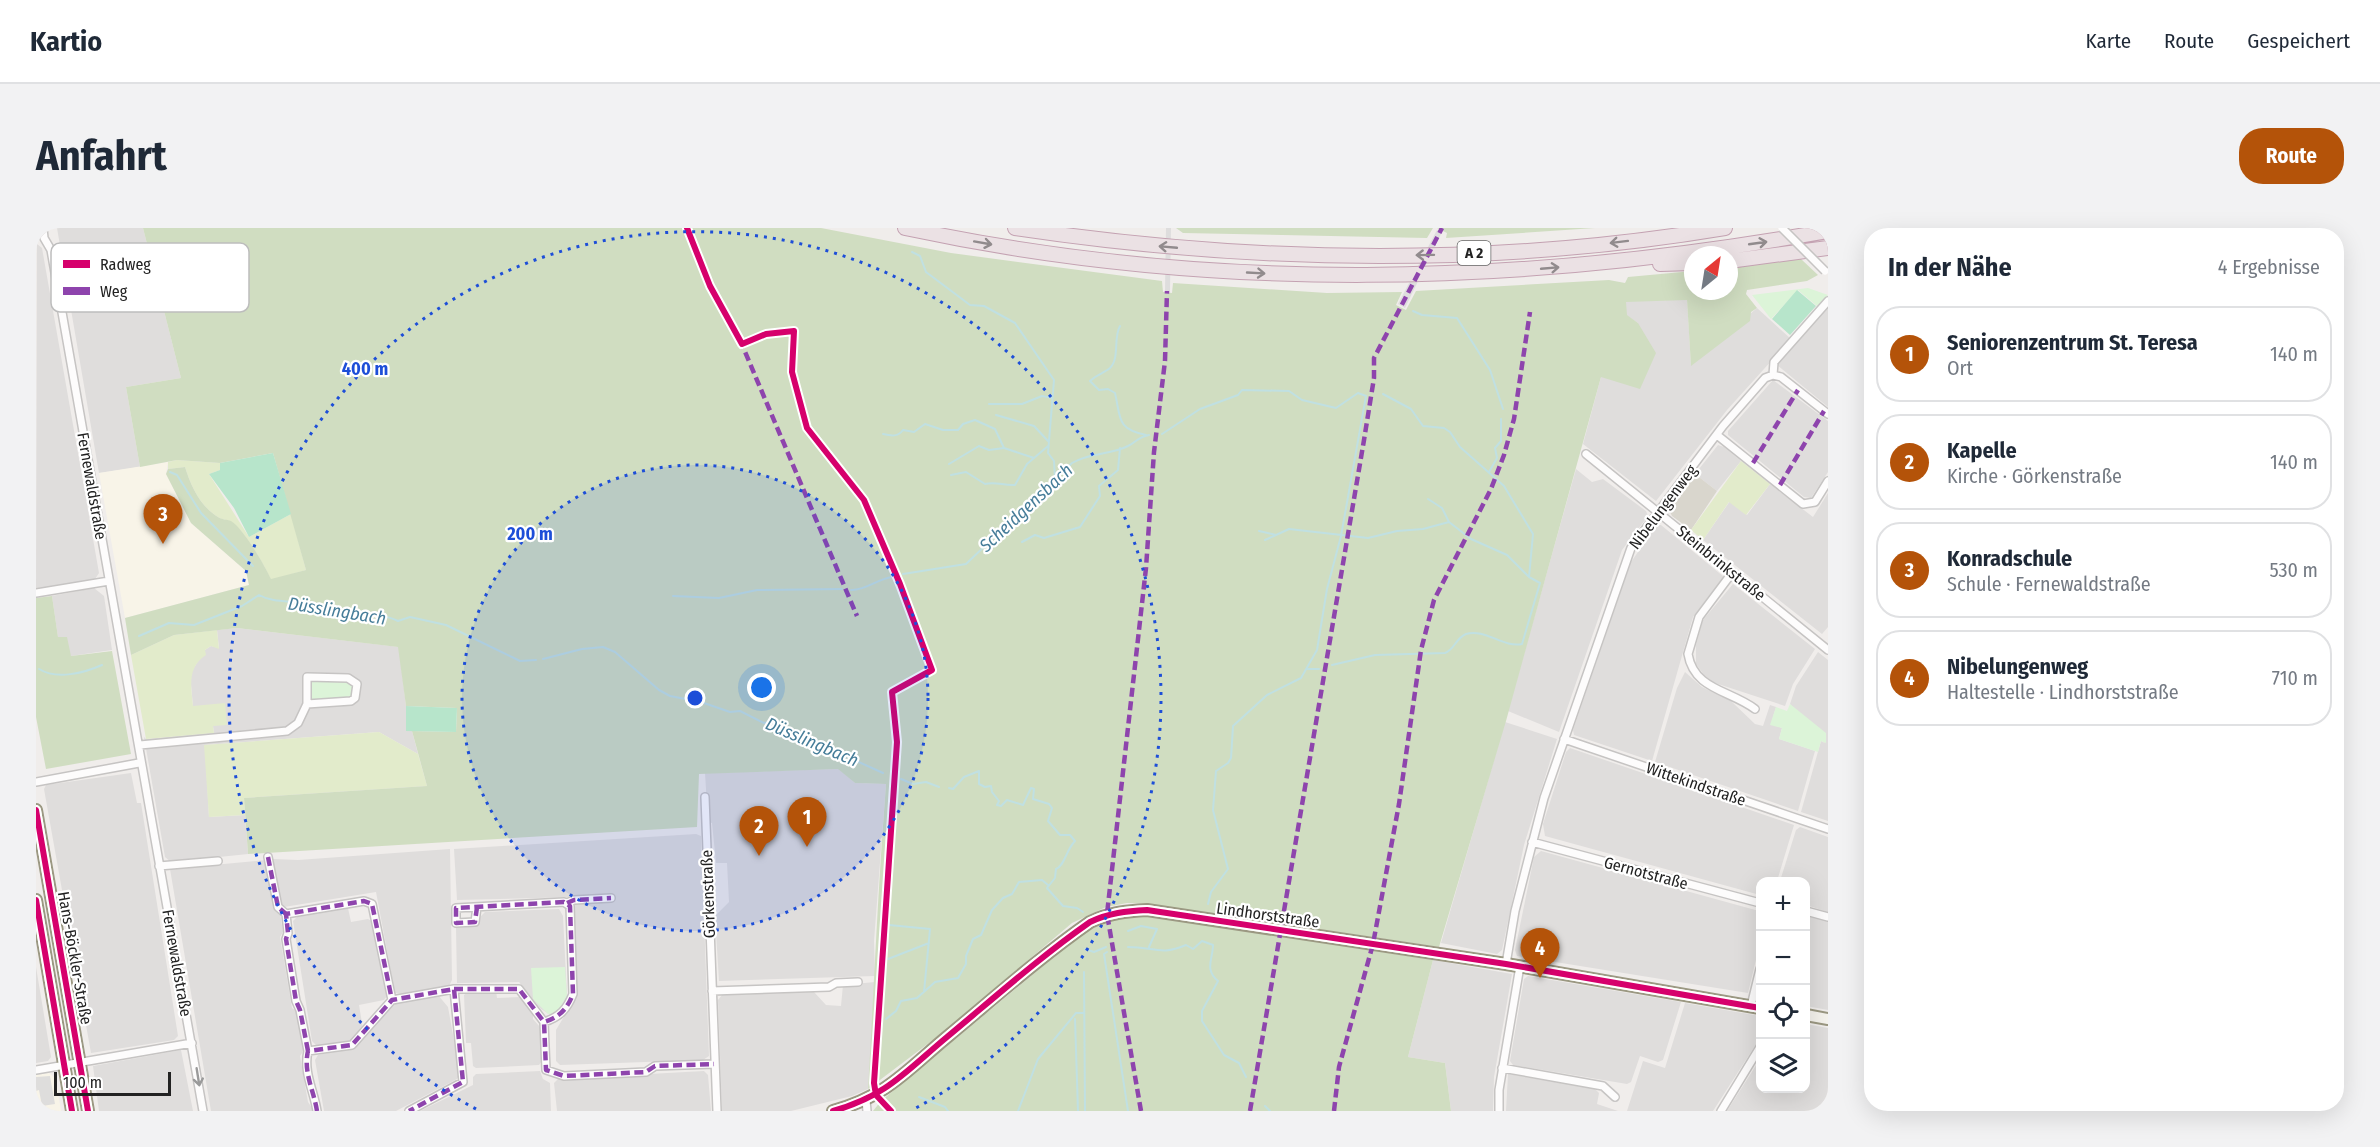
<!DOCTYPE html>
<html lang="de">
<meta charset="utf-8">
<style>
:root{--surface:#fff;--page:#f2f2f3;--text:#1f2937;--muted:#747a83;--line:#e0e1e3;--accent:#b45309}
body{margin:0;font-family:"Fira Sans Condensed",sans-serif;background:var(--page);color:var(--text)}
.controls{position:absolute;right:18px;bottom:18px;display:grid;overflow:hidden;border-radius:12px;box-shadow:0 6px 24px #0002}
.controls button{width:54px;height:54px;display:grid;place-items:center;padding:0;border:0;border-bottom:2px solid var(--line);background:var(--surface);color:var(--text);font:30px sans-serif}
.compass{position:absolute;left:1648px;top:18px;width:54px;height:54px;border-radius:50%;background:var(--surface);box-shadow:0 6px 24px #0002;rotate:30deg}
.scale{position:absolute;left:18px;bottom:15px;width:117px;box-sizing:border-box;padding-left:6px;border:3px solid #222;border-top:0;font-size:16px;line-height:21px;white-space:nowrap;color:#222;-webkit-text-stroke:4px #fff;paint-order:stroke}
.you{position:absolute;left:726px;top:460px;width:21px;height:21px;margin:-15px;border:4px solid #fff;border-radius:50%;background:#1a73e8;box-shadow:0 0 0 9px #1a73e833}
.badge{display:grid;place-items:center;width:39px;height:39px;border-radius:50%;background:var(--accent);color:#fff;font-size:20px;font-weight:700}
.pin{position:absolute;translate:-50% -50px;filter:drop-shadow(0 2px 3px #0008)}
.pin::after{content:'';position:absolute;top:32px;width:21px;height:18px;background:inherit;clip-path:polygon(0 0,100% 0,50% 100%)}
.list{margin:0;padding:0;list-style:none}
h2{display:flex;justify-content:space-between;align-items:center;height:78px;margin:0;padding:0 24px;font-size:26px}
h2 small{font-size:20px;font-weight:400;color:var(--muted)}
.list li{display:grid;grid-template-columns:39px 1fr auto;gap:18px;align-items:center;box-sizing:border-box;height:96px;margin:0 12px 12px;padding:0 12px;border:2px solid var(--line);border-radius:24px}
.list b{display:block;font-size:22px;white-space:nowrap}
.list p{margin:0;font-size:20px;white-space:nowrap;color:var(--muted)}
.list em{font-size:20px;font-style:normal;color:var(--muted)}
.icon{flex:none;width:33px;height:33px;fill:none;stroke:currentColor;stroke-width:2;stroke-linecap:round;stroke-linejoin:round}
.map{position:relative;flex:none;width:1792px;height:883px;overflow:hidden;border-radius:24px}
header{display:flex;align-items:center;gap:36px;box-sizing:border-box;height:84px;padding:0 30px;background:var(--surface);border-bottom:2px solid var(--line)}
header strong{font-size:28px}
nav{display:flex;gap:33px;margin-inline-start:auto;font-size:21px}
.intro{display:flex;align-items:center;justify-content:space-between;box-sizing:border-box;height:144px;padding:0 36px}
h1{margin:0;font-size:42px}
.button{padding:15px 27px;border-radius:24px;background:var(--accent);color:#fff;font-size:21px;font-weight:700}
main{display:flex;gap:36px;padding:0 36px}
aside{flex:1;background:var(--surface);border-radius:24px;box-shadow:0 6px 24px #0002}
.map>svg:first-child{display:block}
.residential{fill:#dfdddc}
.education{fill:#f8f4e8}
.religious{fill:#dedddc}
.construction{fill:#d9d6cd}
.grass{fill:#e2ebcb}
.forest{fill:#d0ddc1}
.park{fill:#dcf4d8}
.pitch{fill:#b7e5cb}
.pier{fill:#dedddd}
.lines{fill:none;stroke-linecap:round;stroke-linejoin:round}
.stream{stroke:#c0e0e2;stroke-width:2}
.street-casing{stroke:#c6c4c3;stroke-width:10}
.secondary-casing{stroke:#9b9882;stroke-width:14}
.highway-casing{stroke:#c4a2b2;stroke-width:16}
.street{stroke:#fdfcfc;stroke-width:7}
.secondary{stroke:#f5f3ed;stroke-width:10}
.highway{stroke:#ebe1e4;stroke-width:14}
.street-bridge-casing{stroke:#c6c4c3;stroke-width:10;stroke-linecap:butt}
.street-bridge{stroke:#fdfcfc;stroke-width:7}
.quiet{stroke:#8e44ad;stroke-width:4.5;stroke-dasharray:9 4.5;stroke-linecap:butt}
.cycleway-casing{stroke:#fff;stroke-width:10}
.cycleway{stroke:#d6006c;stroke-width:6}
.oneway{stroke:#918b8d}
.oneway2{stroke:#9a9a9a}
.ring{fill:none;stroke:#1d4ed8;stroke-width:3;stroke-dasharray:3 6}
.labels{text-anchor:middle;dominant-baseline:central;stroke-width:4.5;stroke-linejoin:round;paint-order:stroke}
.shield{fill:#fff;stroke:#646464;stroke-width:1.5}
.shield-label{font-size:15px;font-weight:bold;fill:#222}
.street-label{font-size:16px;fill:#222;stroke:#fff}
.water-label{font-size:18px;font-style:italic;fill:#467d99;stroke:#fff}
.key{fill:#fff;stroke:#bdbdbd;stroke-width:1.5}
.key-label{font-size:16px;fill:#222}
.centre{fill:#1d4ed8;stroke:#fff;stroke-width:3}
.ring-label{font-size:18px;text-anchor:middle;font-weight:bold;fill:#1d4ed8;stroke:#fff;stroke-width:4.5;stroke-linejoin:round;paint-order:stroke}
</style>
<header>
<strong>Kartio</strong>
<nav><a>Karte</a><a>Route</a><a>Gespeichert</a></nav>
</header>
<div class="intro"><h1>Anfahrt</h1><a class="button">Route</a></div>
<main>
<div class="map">
<svg width="1792" height="883" viewBox="0 0 1792 883">
<rect width="100%" height="100%" fill="#f0edeb"/>
<!-- residential -->
<path class="residential" d="M21 0H107L145 150 90 159 104 239 63 245Z
M1 16 6 20 63 345 57 354 0 362Z
M1651 71 1655 137 1721 80 1755 111 1691 182 1620 273 1547 216 1565 149 1602 95 1590 87V73Z
M1792 76V179L1741 137Z
M1737 152 1792 193V244L1775 270 1768 269 1692 207V203Z
M1682 217 1688 219 1705 233 1681 263 1659 246Z
M1540 241 1556 254 1567 251 1610 283 1612 288 1586 322 1523 504 1472 483Z
M1734 256 1777 289 1792 265V399L1786 406 1667 312 1694 273 1711 287Z
M1621 297H1625L1688 349 1657 389 1616 533 1538 507 1537 502 1595 334Z
M1697 356 1779 421 1757 456 1749 478 1679 455 1671 451 1660 436V417L1667 392Z
M58 360 68 368 76 422 35 428 22 409 16 368Z
M201 400 363 419 370 478V502L376 503 382 526 343 504 169 517 173 589 209 587 212 626 135 634 129 629 108 509 110 511 178 505 177 498 157 478 154 446 169 422 175 418 183 420 181 402Z
M1782 424 1792 432V593L1765 584 1785 513 1789 515 1754 476 1760 458Z
M1649 444 1666 459 1695 473 1719 496 1727 498 1734 477 1740 479 1735 496 1746 500 1743 511 1779 523 1762 583 1619 534 1641 460Z
M1469 494 1521 511 1488 617 1466 722 1461 726 1405 715Z
M1534 520 1758 597 1741 653 1724 654V667L1509 608 1507 596 1530 524Z
M803 541 819 555 850 556 838 713 839 748 683 753 679 688 693 674 691 635H680L676 595 672 594 669 545Z
M95 545 101 575H105L142 808 138 812 55 825 8 561 10 557Z
M1764 599 1792 609V684L1770 677V654L1744 653 1760 602Z
M660 606 665 608 673 828 667 832 524 837 520 833V802L541 767 538 669 421 672 418 621Z
M414 621 416 752 413 758 366 766 359 765 340 664 248 679 245 677 237 631 262 632Z
M1505 623 1723 683 1724 715 1712 765 1481 728 1479 722 1498 629Z
M230 632 239 681 244 685 247 704 244 709 256 780 261 784 268 822 264 828 272 874 278 883H175L134 641Z
M312 680 315 694 332 691 339 695 351 768 348 772 323 777 327 801 315 813 282 819 276 813 257 693 261 689Z
M523 681 527 688 531 768 529 773 515 787 505 781 483 754 421 755 420 700 443 698V690L449 684Z
M1770 687 1792 693V782L1770 778Z
M1397 732 1476 746 1458 849 1457 883H1415L1409 835 1372 829Z
M0 739 15 829 12 833 0 835Z
M1492 748 1645 774 1627 832 1622 834 1604 828 1595 854 1591 856 1477 837 1474 833 1488 751Z
M839 754 832 861 816 868 755 883H686L682 772 686 767 778 764 790 777 805 778 807 757Z
M460 762 461 770 485 769 497 782V791L504 799 506 833 503 837 440 840 437 838 435 815H430L428 767 432 764Z
M402 767 412 779 424 846 421 851 360 883H288L279 832 282 827 318 820 361 774Z
M1649 775 1724 788V810L1677 883H1591L1607 833 1629 840Z
M1770 796 1792 800V883H1691L1724 831V860H1770Z
M145 822 157 883H63L57 838Z
M504 843 507 851 514 855 515 883H384L437 857V849L440 846Z
M668 843 672 847 675 883H521L518 855 522 851Z
M1472 846 1559 861 1563 865 1561 876 1582 883H1470Z"/>
<!-- education -->
<path class="education" d="M132 234 130 246 155 295 210 343 213 357 89 390 63 245Z
M13 845 20 851 25 883H0V847Z"/>
<!-- religious -->
<path class="religious" d="M712 618 734 619 735 632 713 634Z
M14 848 19 876 6 878 3 862 0 863V849Z"/>
<!-- construction -->
<path class="construction" d="M1659 246 1681 263 1655 302 1636 288 1633 282Z"/>
<!-- grass -->
<path class="grass" d="M141 232 184 235V242L173 246 213 309 255 286 270 342 235 352C229 338 208 301 195 294 191 291 186 292 182 289 164 278 155 258 149 239L132 241V234Z
M1705 233 1734 256 1710 287 1693 274 1667 312 1655 302Z
M181 402 183 421 175 418 169 422 170 427C151 439 155 458 157 478L189 475 191 497 177 498 178 505 110 511 95 427 138 407Z
M343 504 382 526 391 558 208 570 209 587 173 589 168 517Z"/>
<!-- forest -->
<path class="forest" d="M107 0H785L915 25 1126 53 1127 64 1136 65 1137 55 1291 65 1366 64 1360 77 1370 82 1380 63 1573 52 1589 55 1592 49 1657 43V63H1693V39L1765 31 1782 47 1771 53 1711 62 1710 66 1721 80 1715 84 1714 93 1655 138 1651 72 1590 74 1591 87 1602 95 1620 125 1604 161 1565 149 1470 493 1403 719 1112 676 1091 675 1070 679 1036 695 910 802 832 861C838 759 842 658 850 556L819 555 802 541 663 546 661 599 212 626 208 570 391 558 376 503 420 504 421 480 370 478 362 419 201 400 138 407 95 427 89 390 213 357 210 343 155 295 130 246 132 241 149 239C155 258 164 278 182 289 186 292 191 291 195 293 208 301 229 338 235 351L270 342 237 225 184 235 141 232 104 239 90 159 145 150Z
M1140 0H1397L1391 10 1147 5Z
M1401 0H1559L1410 10 1411 5Z
M16 368 22 409H31L35 428 76 423 95 526 10 541 0 489V370Z
M1110 687 1397 732 1372 829 1409 835 1415 883H837L845 873 1056 697 1073 689Z"/>
<!-- park -->
<path class="park" d="M1772 60 1792 67 1781 78 1762 62 1735 91 1716 67Z
M279 452 311 453 317 458 316 468 313 470 276 473 273 456Z
M1754 476 1790 505V515L1785 513 1782 524 1743 511 1746 500 1734 497 1740 479 1751 483Z
M529 739 531 768 520 786H512L497 771 495 740Z"/>
<!-- pitch -->
<path class="pitch" d="M1761 62 1780 78 1754 107 1736 91Z
M237 225 255 286 213 309 198 280 173 246 184 242V235Z
M370 478 421 480 420 504 370 503Z"/>
<!-- pier -->
<path class="pier" d="M1130 0H1135L1134 63H1129Z
M1401 2 1406 4 1369 80 1362 76Z"/>
<g class="lines">
<!-- stream -->
<path class="stream" d="M876 24 884 28 890 44 934 77 948 78 979 95 1018 152 1012 225 1018 233 1019 251
M1377 83 1386 87 1421 90 1454 142 1467 181
M1084 98C1077 110 1084 130 1074 140 1068 145 1060 147 1054 153L1063 162 1072 161 1079 165C1085 190 1080 201 1110 207
M953 176H986L1006 168 1016 170
M960 187 998 198 1012 213
M847 206C855 208 862 209 867 202L878 204 889 196 907 202H922L927 196 939 192 959 201 968 220
M1126 206 1164 181 1202 167 1206 162 1253 163 1266 172 1300 180 1322 165 1330 168 1305 308 1291 361 1281 422 1265 450 1231 467 1197 498 1195 530 1192 535 1180 543 1177 582 1192 641 1175 664 1172 676
M913 236 943 218 953 222 968 220 998 230
M134 244 141 247 165 285 217 338
M1453 244 1461 230 1459 220 1465 213V191
M915 247 930 244 949 256C960 253 968 258 979 257L991 236 1012 218
M1392 271 1406 280 1413 294
M1223 303 1240 307 1253 301 1332 310 1361 303 1387 301 1413 294 1435 311 1471 327 1492 348
M1229 312 1240 307
M986 314 999 307 1008 310 1044 299 1064 268 1063 258 1082 242 1084 220
M867 346 930 336 1036 235C1054 224 1075 227 1092 218 1102 213 1100 210 1113 207
M815 362C829 363 841 351 856 349
M637 368 683 370 721 362 806 361
M103 408 133 395 158 397 206 378 223 367C242 378 269 369 285 382 300 378 348 386 362 393L374 389 410 397 484 433 500 432
M507 431 546 421 567 419 579 424 623 462 634 468 665 474 694 484 704 483 728 495 735 494 847 545
M1296 437 1339 427 1409 425C1418 422 1420 410 1430 406 1449 400 1467 420 1486 416L1504 355 1493 349 1497 306 1468 258 1424 219 1414 204 1408 200 1387 198 1375 181 1347 166
M3 441C21 452 48 445 66 437
M1271 441H1283
M865 551 877 556 890 554 903 559
M913 560 917 561 928 549 943 543V556L949 559 955 558 956 564 963 573 961 577 965 578 971 572 987 577 995 560 998 561 997 571 1013 576 1016 580 1012 593 1024 607H1034L1039 613C1030 622 1029 637 1020 641L1019 650 1011 660 1027 678 1041 680 1047 684
M853 697 894 701 888 764
M1092 703 1105 698 1121 701 1113 719
M1092 719C1119 719 1124 728 1150 717L1157 721 1166 713 1177 717C1177 731 1168 741 1182 753L1166 783V793L1188 827 1203 835 1210 849
M1049 721 1058 724 1070 719
M1071 724 1068 726 1092 883
M852 731 893 715
M1048 744 1049 883
M850 791 860 783 865 773 881 770 899 754 922 750 930 736V728L937 711 945 707 956 682 967 670 976 666 983 654 1006 652 1012 657
M1039 791 1042 883
M883 869 909 879 912 883
M1229 878 1234 883
M982 883 1002 831 1040 785H1047"/>
<!-- street casing -->
<g class="street-casing">
<path id="street" d="M7 0 8 10 15 22 167 883
M1737 147 1745 149 1792 186
M1681 207 1767 276 1779 274 1792 253
M1550 226 1792 422
M1696 345 1663 389 1652 426C1658 462 1694 462 1719 481
M0 365 73 353
M1528 511 1792 601
M104 517 251 503 262 495 271 476 315 473 319 470 321 456 312 450 271 449V476
M0 554 103 535
M669 569 681 883
M1496 614 1724 675
M232 629 242 679 250 686
M123 638 182 633
M531 675 538 672 575 670
M441 679 439 694 420 695V680L528 674 534 678 537 766C531 781 524 789 508 794L510 842 528 848 610 844 619 838 678 836
M1770 683 1792 689
M1470 736 1479 683 1508 570 1595 320 1687 198 1729 150 1737 147 1738 134 1792 73
M418 761H483L508 794
M676 763 793 759 800 755 822 754
M1715 778 1724 741
M272 823 264 782 260 773 250 711 252 705 250 686 328 673 336 676 356 772
M1466 840 1567 858 1579 869
M0 842 156 815
M830 872 831 883
M281 883C278 863 267 844 272 823L316 817 356 772 418 761 427 854 373 883
M1463 883V862L1484 738
M1685 883 1724 819"/>
</g>
<!-- secondary casing -->
<g class="secondary-casing">
<path id="secondary" d="M0 582 52 883
M0 672 36 883
M1770 787 1792 791
M797 883C851 868 870 843 911 809 958 770 1004 729 1054 694 1073 685 1090 683 1111 682L1470 736 1724 780"/>
</g>
<!-- highway casing -->
<g class="highway-casing">
<path id="highway" d="M869 0C1177 66 1483 58 1792 3
M979 0C1213 35 1455 39 1689 0
M1693 33 1792 20
M1624 36 1657 35"/>
</g>
<!-- street -->
<use href="#street" class="street"/>
<!-- secondary -->
<use href="#secondary" class="secondary"/>
<!-- highway -->
<use href="#highway" class="highway"/>
<!-- street-bridge casing -->
<g class="street-bridge-casing">
<path id="street-bridge" d="M1746 0 1789 43"/>
</g>
<!-- street-bridge -->
<use href="#street-bridge" class="street-bridge"/>
<!-- quiet -->
<path class="quiet" d="M704 112 821 388
M1717 235 1762 162
M1744 257 1788 183
M232 629 242 679 250 686
M531 675 538 672 575 670
M441 679 439 694 420 695V680L528 674 534 678 537 766C531 781 524 789 508 794L510 842 528 848 610 844 619 838 678 836
M418 761H483L508 794
M272 823 264 782 260 773 250 711 252 705 250 686 328 673 336 676 356 772
M281 883C278 863 267 844 272 823L316 817 356 772 418 761 427 854 373 883
M1105 883 1071 686 1110 340 1118 224 1129 133 1131 63
M1214 883 1328 212 1338 150V130L1406 0
M1298 883 1303 839 1337 716 1363 576 1385 422 1398 372 1455 261 1468 227 1478 191 1494 84"/>
<!-- cycleway casing -->
<g class="cycleway-casing">
<path id="cycleway" d="M651 0 674 58 706 116 730 106 758 103 756 144 771 200 828 272 864 356 896 442 856 464 861 514 838 855 840 867 855 883
M0 582 52 883
M0 672 36 883
M797 883C851 868 870 843 911 809 958 770 1004 729 1054 694 1073 685 1090 683 1111 682L1470 736 1724 780"/>
</g>
<!-- cycleway -->
<use href="#cycleway" class="cycleway"/>
</g>
<!-- one-way arrows -->
<defs><path id="oneway-shaft" d="M-6 0H5M1.5-3L5.5 0L1.5 3" fill="none" stroke-width="1.6" stroke-linecap="round" stroke-linejoin="round" transform="scale(1.5)"/></defs>
<g class="oneway">
<use href="#oneway-shaft" transform="translate(1583 14) rotate(173)"/>
<use href="#oneway-shaft" transform="translate(947 15) rotate(10)"/>
<use href="#oneway-shaft" transform="translate(1722 15) rotate(-8)"/>
<use href="#oneway-shaft" transform="translate(1132 19) rotate(-175)"/>
<use href="#oneway-shaft" transform="translate(1389 27) rotate(179)"/>
<use href="#oneway-shaft" transform="translate(1514 40) rotate(-5)"/>
<use href="#oneway-shaft" transform="translate(1220 45) rotate(3)"/>
</g>
<use class="oneway2" href="#oneway-shaft" transform="translate(162 849) rotate(81)"/>
<!-- distance rings -->
<circle cx="659" cy="470" r="233" fill="#1d4ed8" fill-opacity=".12"/>
<g class="ring">
<circle cx="659" cy="470" r="233"/>
<path d="M440 881A466 466 0 1 1 878 881"/>
</g>
<g class="labels">
<!-- shield labels -->
<rect class="shield" x="1421.5" y="13" width="33" height="24" rx="4.5"/>
<g class="shield-label">
<text x="1438" y="25">A 2</text>
</g>
<!-- street labels -->
<g class="street-label">
<text transform="translate(56 258) rotate(80)">Fernewaldstraße</text>
<text transform="translate(1627 279) rotate(-53)">Nibelungenweg</text>
<text transform="translate(1685 335) rotate(39)">Steinbrinkstraße</text>
<text transform="translate(1660 556) rotate(19)">Wittekindstraße</text>
<text transform="translate(1610 645) rotate(15)">Gernotstraße</text>
<text transform="translate(672 666) rotate(-92)">Görkenstraße</text>
<text transform="translate(1232 687) rotate(8)">Lindhorststraße</text>
<text transform="translate(39 730) rotate(80)">Hans-Böckler-Straße</text>
<text transform="translate(141 735) rotate(80)">Fernewaldstraße</text>
</g>
<!-- water labels -->
<g class="water-label">
<text transform="translate(990 280) rotate(-43)">Scheidgensbach</text>
<text transform="translate(301 383) rotate(9)">Düsslingbach</text>
<text transform="translate(776 514) rotate(23)">Düsslingbach</text>
</g>
</g>
<!-- legend -->
<rect x="15" y="15" width="198" height="69" rx="9" class="key"/>
<rect x="27" y="32" width="27" height="8" fill="#d6006c"/>
<rect x="27" y="59" width="27" height="8" fill="#8e44ad"/>
<g class="key-label">
<text x="64" y="42">Radweg</text>
<text x="64" y="69">Weg</text>
</g>
<circle cx="659" cy="470" r="9" class="centre"/>
<g class="ring-label">
<text x="329" y="147">400 m</text>
<text x="494" y="312">200 m</text>
</g>
</svg>
<div class="controls">
<button>+</button>
<button>−</button>
<button><svg class="icon" aria-label="locate" viewBox="0 0 24 24"><circle cx="12" cy="12" r="6"/><path d="M12 2v4M12 18v4M2 12h4M18 12h4"/></svg></button>
<button><svg class="icon" aria-label="layers" viewBox="0 0 24 24"><path d="M12 4l9 5-9 5-9-5zM3 14l9 5 9-5"/></svg></button>
</div>
<svg class="compass" viewBox="-18 -18 36 36"><path d="M0-13l5 13h-10z" fill="#e53935"/><path d="M0 13l5-13h-10z" fill="#747a83"/></svg>
<div class="scale">100 m</div>
<div class="you"></div>
<div class="pin badge" style="left:771px;top:619px">1</div>
<div class="pin badge" style="left:723px;top:628px">2</div>
<div class="pin badge" style="left:127px;top:316px">3</div>
<div class="pin badge" style="left:1504px;top:750px">4</div>
</div>
<aside>
<h2>In der Nähe<small>4 Ergebnisse</small></h2>
<ul class="list">
<li><span class="badge">1</span><div><b>Seniorenzentrum St. Teresa</b><p>Ort</p></div><em>140 m</em></li>
<li><span class="badge">2</span><div><b>Kapelle</b><p>Kirche · Görkenstraße</p></div><em>140 m</em></li>
<li><span class="badge">3</span><div><b>Konradschule</b><p>Schule · Fernewaldstraße</p></div><em>530 m</em></li>
<li><span class="badge">4</span><div><b>Nibelungenweg</b><p>Haltestelle · Lindhorststraße</p></div><em>710 m</em></li>
</ul>
</aside>
</main>
